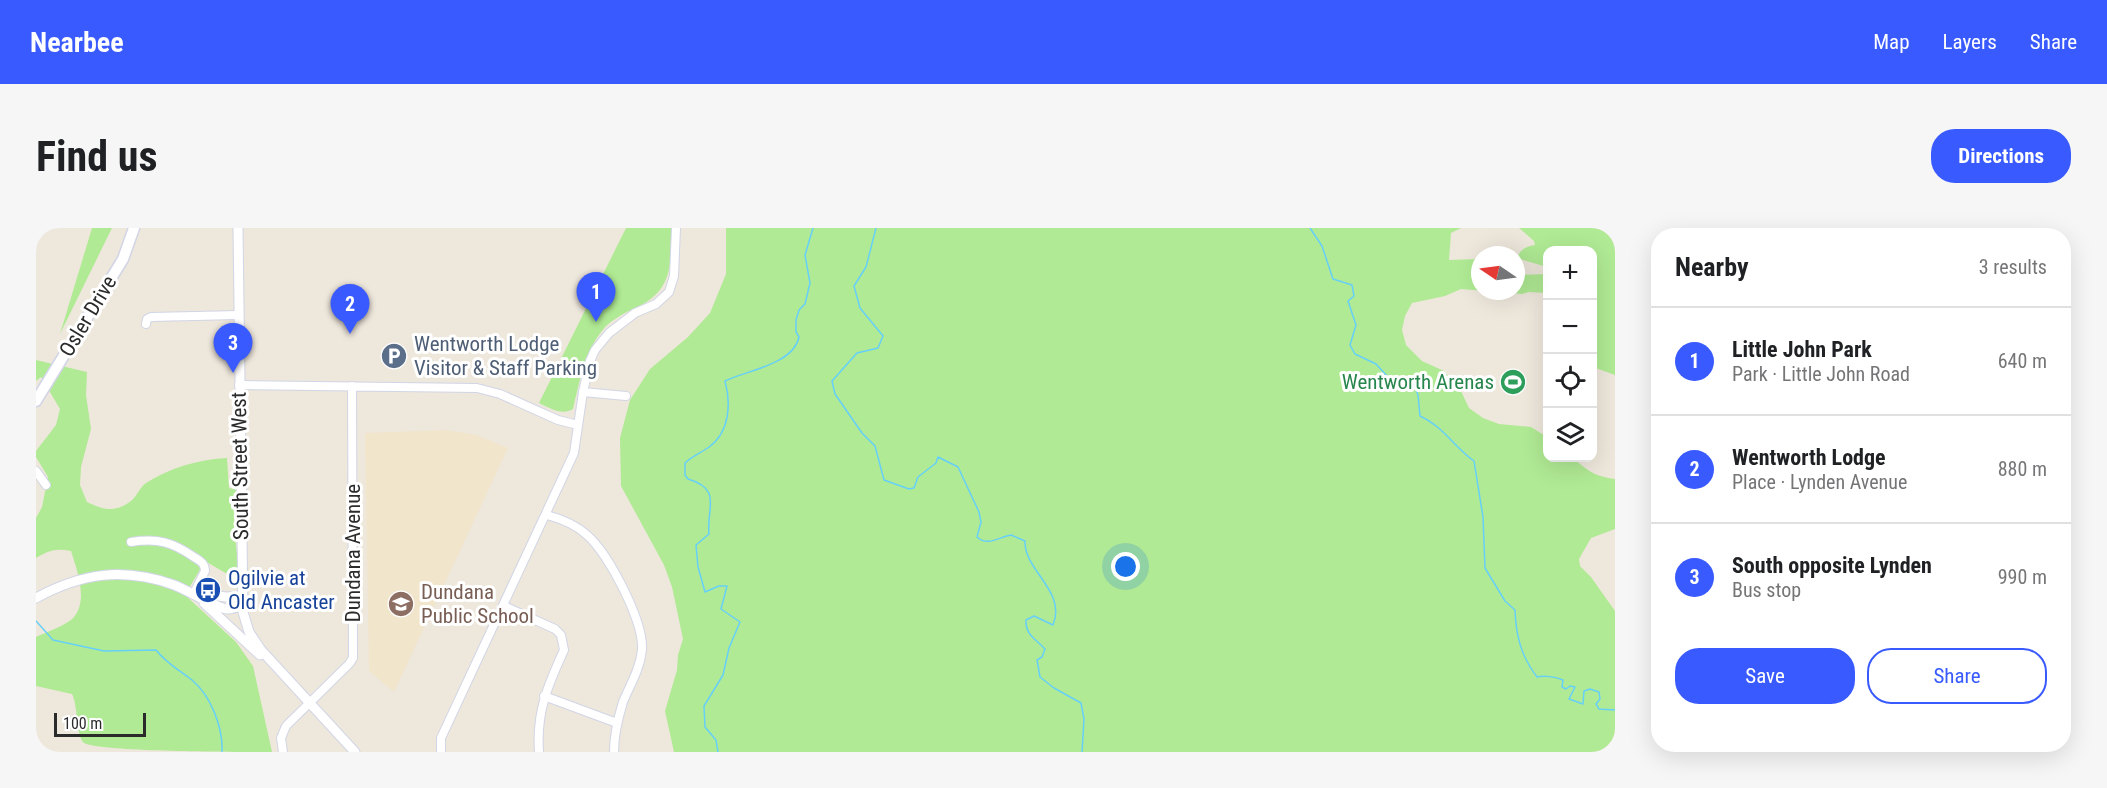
<!DOCTYPE html>
<meta charset="utf-8">
<style>
:root{--surface:#fff;--page:#f6f6f6;--text:#202124;--muted:#757577;--line:#e0e0e0;--accent:#395aff}
body{margin:0;font-family:"Roboto Condensed",sans-serif;background:var(--page);color:var(--text)}
.controls{position:absolute;right:18px;top:18px;display:grid;overflow:hidden;border-radius:12px;box-shadow:0 6px 24px #0002}
.controls button{width:54px;height:54px;display:grid;place-items:center;padding:0;border:0;border-bottom:2px solid var(--line);background:var(--surface);color:var(--text);font:30px sans-serif}
.compass{position:absolute;left:1435px;top:18px;width:54px;height:54px;border-radius:50%;background:var(--surface);box-shadow:0 6px 24px #0002;rotate:283deg}
.scale{position:absolute;left:18px;bottom:15px;width:92px;box-sizing:border-box;padding-left:6px;border:3px solid #2b2b2b;border-top:0;font-size:16px;line-height:21px;white-space:nowrap;color:#2b2b2b;-webkit-text-stroke:4px #fff;paint-order:stroke}
.you{position:absolute;left:1090px;top:339px;width:21px;height:21px;margin:-15px;border:4px solid #fff;border-radius:50%;background:#1a73e8;box-shadow:0 0 0 9px #1a73e833}
.badge{display:grid;place-items:center;width:39px;height:39px;border-radius:50%;background:var(--accent);color:#fff;font-size:20px;font-weight:700}
.pin{position:absolute;translate:-50% -50px;filter:drop-shadow(0 2px 3px #0008)}
.pin::after{content:'';position:absolute;top:32px;width:21px;height:18px;background:inherit;clip-path:polygon(0 0,100% 0,50% 100%)}
.list{margin:0;padding:0;list-style:none}
h2{display:flex;justify-content:space-between;align-items:center;height:78px;margin:0;padding:0 24px;font-size:26px}
h2 small{font-size:20px;font-weight:400;color:var(--muted)}
.list li{display:grid;grid-template-columns:39px 1fr auto;gap:18px;align-items:center;box-sizing:border-box;height:108px;padding:0 24px;border-top:2px solid var(--line)}
.list b{display:block;font-size:22px;white-space:nowrap}
.list p{margin:0;font-size:20px;white-space:nowrap;color:var(--muted)}
.list em{font-size:20px;font-style:normal;color:var(--muted)}
.actions{display:flex;gap:12px;padding:18px 24px}
.actions a{flex:1;padding:14px 0;border:2px solid var(--accent);border-radius:24px;text-align:center;font-size:21px;color:var(--accent)}
.actions .main{background:var(--accent);color:#fff}
.icon{flex:none;width:33px;height:33px;fill:none;stroke:currentColor;stroke-width:2;stroke-linecap:round;stroke-linejoin:round}
.map{position:relative;flex:none;width:1579px;height:524px;overflow:hidden;border-radius:24px}
header{display:flex;align-items:center;gap:36px;box-sizing:border-box;height:84px;padding:0 30px;background:var(--accent);color:#fff}
header strong{font-size:28px}
nav{display:flex;gap:33px;margin-inline-start:auto;font-size:21px}
.intro{display:flex;align-items:center;justify-content:space-between;box-sizing:border-box;height:144px;padding:0 36px}
h1{margin:0;font-size:42px}
.button{padding:15px 27px;border-radius:24px;background:var(--accent);color:#fff;font-size:21px;font-weight:700}
main{display:flex;gap:36px;padding:0 36px}
aside{flex:1;background:var(--surface);border-radius:24px;box-shadow:0 6px 24px #0002}
.map>svg:first-child{display:block}
.education{fill:#f1e5cb}
.green{fill:#b0ea94}
.lines{fill:none;stroke-linecap:round;stroke-linejoin:round}
.stream{stroke:#67d0f9;stroke-width:1.5}
.minor-casing{stroke:#d1d5e5;stroke-width:10}
.tertiary-casing{stroke:#d1d5e5;stroke-width:11}
.secondary-casing{stroke:#d1d5e5;stroke-width:13}
.minor{stroke:#fff;stroke-width:8}
.tertiary{stroke:#fff;stroke-width:9}
.secondary{stroke:#fff;stroke-width:10}
.labels{text-anchor:middle;dominant-baseline:central;stroke-width:6;stroke-linejoin:round;paint-order:stroke}
.street-label{font-size:21px;fill:#2b2b2b;stroke:#fff}
.service-label{font-size:21px;fill:#4e5e75;stroke:#fff;text-anchor:start}
.leisure-label{font-size:21px;fill:#27864d;stroke:#fff;text-anchor:end}
.transit-label{font-size:21px;fill:#164399;stroke:#fff;text-anchor:start}
.education-label{font-size:21px;fill:#785e54;stroke:#fff;text-anchor:start}
</style>
<header>
<strong>Nearbee</strong>
<nav><a>Map</a><a>Layers</a><a>Share</a></nav>
</header>
<div class="intro"><h1>Find us</h1><a class="button">Directions</a></div>
<main>
<div class="map">
<svg width="1579" height="524" viewBox="0 0 1579 524">
<rect width="100%" height="100%" fill="#eee7dc"/>
<!-- education -->
<path class="education" d="M411 202 440 207 472 220 358 464 333 443 329 205Z"/>
<!-- green -->
<path class="green" d="M56 0H76L24 106Z
M590 0H635C635 32 638 60 605 77 594 82 578 90 569 99 549 122 544 152 537 181 526 188 514 180 503 175Z
M690 0H1425L1415 5 1413 32 1442 31 1441 47H1444V63H1480V47L1511 46V65L1493 64 1486 66 1425 61 1409 68 1376 75 1369 88 1366 102 1370 117 1386 133 1408 143 1425 163 1433 180 1447 190 1463 196 1495 199 1511 209 1512 230H1537C1552 243 1558 248 1579 251V301L1555 310 1543 331 1544 338 1555 349 1579 383V524H638L629 483 641 442 642 427 647 411 636 359 628 337 585 258 584 210 594 172 614 141 652 109 674 85 690 46Z
M1483 0H1577L1579 2V147L1557 139 1556 22H1512L1511 39 1484 31 1482 29C1484 21 1492 18 1499 17L1498 13Z
M0 132 51 144 50 167 55 201 45 239 44 257 51 274C67 282 79 285 95 273 101 268 104 259 110 255 133 240 164 231 191 230L193 260 201 262 198 300 202 335 198 350 169 333 149 367 200 414 217 438 236 524C205 524 66 524 48 515 40 509 42 477 36 466L0 458V409C11 404 25 399 35 392 54 376 41 342 35 323 20 320 13 322 0 330V290L6 279 12 249 0 229V223L20 197 24 181 5 149 0 153Z"/>
<g class="lines">
<!-- stream -->
<path class="stream" d="M840 0 830 39 818 58 824 80 847 108 842 120 821 125 796 153 799 166 826 205 839 218 848 252 873 261 878 260 882 249 900 235 902 229 922 239 943 284 945 294 941 309C952 319 963 309 975 307L989 313C988 343 1031 363 1017 397L998 388 990 392C989 407 1000 411 1009 421L1006 429 1001 432 1004 449 1018 460 1045 475 1048 491 1046 524
M1274 0 1286 18 1297 51 1316 57 1318 68 1312 73 1320 97 1314 117 1319 126 1340 136 1352 149 1362 151 1375 149 1382 167 1384 188C1407 198 1418 219 1438 233L1447 289 1449 340 1469 373 1479 382C1480 408 1485 428 1501 449 1508 447 1520 449 1527 452L1526 459 1530 461 1534 458 1539 459 1533 471 1547 476 1548 463 1554 461 1563 464 1564 471 1560 476 1563 481 1579 482
M0 393 17 412 68 423 120 422C130 435 143 442 156 452 175 468 187 499 186 524
M682 524 680 512 669 499 668 478 687 447 693 420 704 394 685 381 691 358H683L669 364 662 339 660 317 673 306C670 281 687 261 652 251L649 247V235C656 228 665 225 673 219 694 204 695 175 689 153 711 142 757 137 763 109L760 104V92L763 82 769 76 774 55 769 27 777 0"/>
<!-- minor casing -->
<g class="minor-casing">
<path id="minor" d="M110 96 111 91 115 89 202 87
M203 157 441 160 464 166 522 192 542 197
M547 164 590 168
M0 243 10 257
M511 287C526 291 539 296 551 307 573 326 608 394 606 422 604 441 594 457 587 474 582 490 578 508 578 524
M95 314C122 310 136 314 158 329 164 333 169 335 169 343L158 365
M468 378 519 401 525 407 528 422C512 457 500 484 503 524
M508 468 581 495
M247 524 245 510 250 498 313 436 317 430 316 158
M405 524V510L538 225 547 164 554 133 559 122 573 105 599 85 620 76 633 64 638 48 640 0"/>
</g>
<!-- tertiary casing -->
<g class="tertiary-casing">
<path id="tertiary" d="M202 0 207 384 213 404 225 422 319 524
M160 365 190 369 205 368
M0 370C46 345 87 339 138 357 150 361 183 382 192 381 197 381 201 379 205 377
M168 375 224 427"/>
</g>
<!-- secondary casing -->
<g class="secondary-casing">
<path id="secondary" d="M0 173 87 31 98 0"/>
</g>
<!-- minor -->
<use href="#minor" class="minor"/>
<!-- tertiary -->
<use href="#tertiary" class="tertiary"/>
<!-- secondary -->
<use href="#secondary" class="secondary"/>
</g>
<!-- icons -->
<defs>
<g id="parking-disc" transform="scale(1.35)"><circle r="9.5" fill="#5c6f8a" stroke="#fff"/><path d="M-3.5-5.5H1a3.5 3.5 0 0 1 0 7H-1V5.5H-3.5ZM-1-3.4V-.6H.8a1.4 1.4 0 0 0 0-2.8Z" fill="#fff"/></g>
<g id="stadium-disc" transform="scale(1.35)"><circle r="9.5" fill="#2e9e5b" stroke="#fff"/><path d="M0-5a6.5 5 0 1 0 0 10a6.5 5 0 1 0 0-10ZM-3.5-1.8h7v3.6h-7Z" fill="#fff"/></g>
<g id="bus-disc" transform="scale(1.35)"><circle r="9.5" fill="#1a4fb4" stroke="#fff"/><path d="M-5-6H5V4H4V6H2V4H-2V6H-4V4H-5ZM-3.5-4V0h7V-4ZM-3.5 1.2v1.5H-2V1.2ZM2 1.2v1.5H3.5V1.2Z" fill="#fff"/></g>
<g id="school-disc" transform="scale(1.35)"><circle r="9.5" fill="#8d6e63" stroke="#fff"/><path d="M0-5L7-2L0 1L-7-2ZM-4 1L0 2.5L4 1V4Q0 6-4 4Z" fill="#fff"/></g>
</defs>
<g fill-rule="evenodd">
<use href="#parking-disc" x="358" y="128"/>
<use href="#stadium-disc" x="1477" y="154"/>
<use href="#bus-disc" x="172" y="362"/>
<use href="#school-disc" x="365" y="376"/>
</g>
<g class="labels">
<!-- street labels -->
<g class="street-label">
<text transform="translate(52 88) rotate(-59)">Osler Drive</text>
<text transform="translate(204 238) rotate(-91)">South Street West</text>
<text transform="translate(317 325) rotate(-90)">Dundana Avenue</text>
</g>
<!-- service labels -->
<g class="service-label">
<text x="378" y="116">Wentworth Lodge<tspan x="378" dy="24">Visitor &amp; Staff Parking</tspan></text>
</g>
<!-- leisure labels -->
<g class="leisure-label">
<text x="1458" y="154">Wentworth Arenas</text>
</g>
<!-- transit labels -->
<g class="transit-label">
<text x="192" y="350">Ogilvie at<tspan x="192" dy="24">Old Ancaster</tspan></text>
</g>
<!-- education labels -->
<g class="education-label">
<text x="385" y="364">Dundana<tspan x="385" dy="24">Public School</tspan></text>
</g>
</g>
</svg>
<div class="controls">
<button>+</button>
<button>−</button>
<button><svg class="icon" aria-label="locate" viewBox="0 0 24 24"><circle cx="12" cy="12" r="6"/><path d="M12 2v4M12 18v4M2 12h4M18 12h4"/></svg></button>
<button><svg class="icon" aria-label="layers" viewBox="0 0 24 24"><path d="M12 4l9 5-9 5-9-5zM3 14l9 5 9-5"/></svg></button>
</div>
<svg class="compass" viewBox="-18 -18 36 36"><path d="M0-13l5 13h-10z" fill="#e53935"/><path d="M0 13l5-13h-10z" fill="#757577"/></svg>
<div class="scale">100 m</div>
<div class="you"></div>
<div class="pin badge" style="left:560px;top:94px">1</div>
<div class="pin badge" style="left:314px;top:106px">2</div>
<div class="pin badge" style="left:197px;top:145px">3</div>
</div>
<aside>
<h2>Nearby<small>3 results</small></h2>
<ul class="list">
<li><span class="badge">1</span><div><b>Little John Park</b><p>Park · Little John Road</p></div><em>640 m</em></li>
<li><span class="badge">2</span><div><b>Wentworth Lodge</b><p>Place · Lynden Avenue</p></div><em>880 m</em></li>
<li><span class="badge">3</span><div><b>South opposite Lynden</b><p>Bus stop</p></div><em>990 m</em></li>
</ul>
<div class="actions"><a class="main">Save</a><a>Share</a></div>
</aside>
</main>
